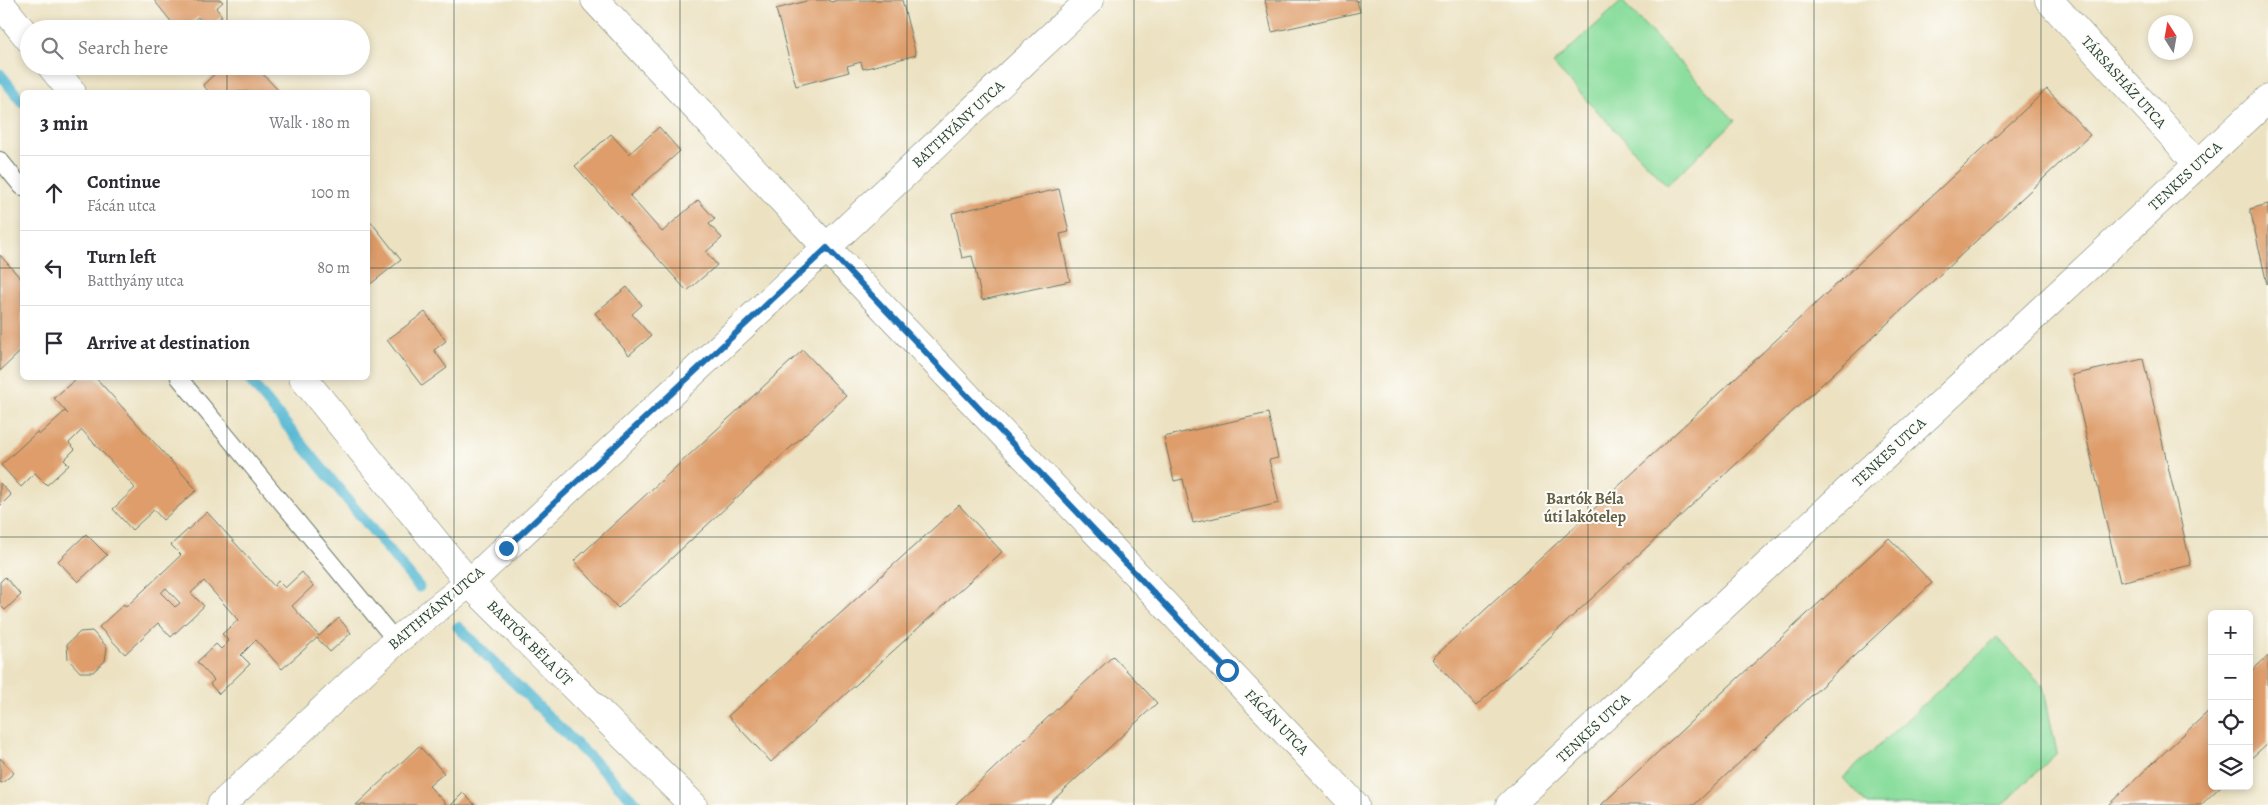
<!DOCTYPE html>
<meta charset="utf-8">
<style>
:root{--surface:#fff;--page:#f7f7f7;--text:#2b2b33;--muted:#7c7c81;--line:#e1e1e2}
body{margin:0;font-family:Alegreya,serif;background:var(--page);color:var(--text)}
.controls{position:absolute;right:15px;bottom:15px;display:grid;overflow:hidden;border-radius:8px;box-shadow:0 2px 8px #0003}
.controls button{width:45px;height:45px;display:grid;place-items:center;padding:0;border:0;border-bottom:1px solid var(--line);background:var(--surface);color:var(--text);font:25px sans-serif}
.compass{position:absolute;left:2148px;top:15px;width:45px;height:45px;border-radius:50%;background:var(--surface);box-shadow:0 2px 8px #0003;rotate:349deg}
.stop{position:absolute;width:15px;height:15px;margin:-11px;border:4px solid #1f6fb2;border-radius:50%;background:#fff}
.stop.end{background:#1f6fb2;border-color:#fff;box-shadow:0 1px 5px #0008}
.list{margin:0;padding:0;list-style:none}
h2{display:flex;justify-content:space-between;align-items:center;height:65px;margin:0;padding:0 20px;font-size:21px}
h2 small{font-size:16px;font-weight:400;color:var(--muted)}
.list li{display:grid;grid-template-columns:32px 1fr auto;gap:15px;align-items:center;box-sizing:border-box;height:75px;padding:0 20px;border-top:1px solid var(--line)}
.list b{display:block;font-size:19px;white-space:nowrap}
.list p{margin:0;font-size:16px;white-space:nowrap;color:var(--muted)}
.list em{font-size:16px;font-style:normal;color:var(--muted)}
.icon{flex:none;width:28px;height:28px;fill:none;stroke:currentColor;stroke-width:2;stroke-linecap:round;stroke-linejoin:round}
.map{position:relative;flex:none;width:2268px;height:805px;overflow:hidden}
.search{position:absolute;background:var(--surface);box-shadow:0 2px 8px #0003;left:20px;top:20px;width:350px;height:55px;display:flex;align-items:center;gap:12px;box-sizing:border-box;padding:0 18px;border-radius:28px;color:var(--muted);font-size:19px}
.panel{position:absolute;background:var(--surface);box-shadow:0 2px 8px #0003;left:20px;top:90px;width:350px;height:290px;border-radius:8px}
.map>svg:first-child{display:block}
.green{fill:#8cde9e;stroke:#568e69}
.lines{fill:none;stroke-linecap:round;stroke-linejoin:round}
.stream{stroke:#53b7d1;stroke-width:11}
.building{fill:#de9d6a;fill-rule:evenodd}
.service-casing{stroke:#677766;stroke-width:18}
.minor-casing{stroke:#677766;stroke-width:29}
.service{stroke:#fff;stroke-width:16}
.minor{stroke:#fff;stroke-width:28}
.route{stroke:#1f6fb2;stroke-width:6}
.grid{fill:none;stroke:#1f3d34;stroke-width:1;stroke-opacity:0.55}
.labels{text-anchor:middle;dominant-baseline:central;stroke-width:4;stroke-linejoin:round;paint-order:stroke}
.street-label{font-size:15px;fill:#1f3d34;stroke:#fdfcf7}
.neighbourhood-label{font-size:16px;font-weight:bold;fill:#625f47;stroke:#fdfcf7}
</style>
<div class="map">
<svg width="2268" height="805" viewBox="0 0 2268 805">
<rect width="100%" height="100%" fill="#fdfcf7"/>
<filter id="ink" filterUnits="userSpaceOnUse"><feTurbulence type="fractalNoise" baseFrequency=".02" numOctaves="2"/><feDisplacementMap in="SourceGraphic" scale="10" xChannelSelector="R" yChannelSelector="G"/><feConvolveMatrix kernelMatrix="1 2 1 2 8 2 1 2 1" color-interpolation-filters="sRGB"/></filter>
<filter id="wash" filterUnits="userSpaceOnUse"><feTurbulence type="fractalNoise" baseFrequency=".0096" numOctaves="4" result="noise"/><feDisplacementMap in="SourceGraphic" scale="20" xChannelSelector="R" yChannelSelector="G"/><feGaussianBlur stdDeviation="1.12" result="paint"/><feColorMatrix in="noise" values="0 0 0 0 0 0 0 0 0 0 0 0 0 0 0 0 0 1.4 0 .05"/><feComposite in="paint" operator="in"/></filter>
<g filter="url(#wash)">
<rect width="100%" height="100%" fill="#ece2c2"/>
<!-- green -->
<path class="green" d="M1622 1 1735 121 1667 185 1553 64Z
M1997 637 2043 686 2057 753 2002 805H1868L1843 778Z"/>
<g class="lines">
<!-- stream -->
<path class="stream" d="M0 74 22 102
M248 378 419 587
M458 627 638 805"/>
</g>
<g id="blocks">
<!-- building -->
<path class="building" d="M154 0H221L223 2 216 8 222 16 208 28 198 17 183 29H177Z
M810 0H830L831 2 837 0H902L916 55 863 69 861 62 847 66 849 72 796 86 776 9Z
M1265 0H1357L1360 12 1272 32Z
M223 66H263L259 70 279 91 209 92 203 85Z
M2047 89 2090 135 1476 706 1432 659Z
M659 127 680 151 630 196 662 232 698 200 715 219 709 224 722 238 706 252 717 265 687 291 575 166 611 134 629 154Z
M1059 189 1069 232 1060 234 1070 281 982 300 972 256 962 258 952 213Z
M2268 204V284H2267L2250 209Z
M368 218 401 260 368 286Z
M0 255 22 280V350L0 371Z
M627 287 642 305 632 314 651 336 629 355 595 313Z
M425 312 446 341 434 350 447 368 422 386 387 340Z
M803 350 846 396 618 608 574 561Z
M2143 359 2191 565 2120 582 2072 375Z
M77 378H96L197 490 163 520 154 510 132 530 113 509 135 488 82 430 69 443 75 449 64 460 69 465 47 485 35 473 21 487 1 465 37 432 39 435 65 411 68 414 54 398Z
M1268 413 1278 458 1269 460 1279 503 1193 523 1183 479 1174 481 1164 437Z
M0 483 11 495 0 506Z
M959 505 1002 552 771 762 728 716Z
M207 512 274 586 278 581 285 588 302 572 313 586 292 606 319 636 339 618 351 633 330 652 317 638 282 669 256 640 241 655 250 664 219 694 210 684 214 680 197 662 216 644 221 649 229 641 222 634 238 620 204 581 191 593 204 606 171 637 158 623 125 654 99 627 124 604 126 607 181 555 171 545ZM166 588 180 603 175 607 161 593Z
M86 534 107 555 78 582 58 561Z
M1889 538 1932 583 1854 656 1694 805H1601Z
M5 577 21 595 5 610 0 605V582Z
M92 631 107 647 105 661 93 672H80L68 659 67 644 80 632Z
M1113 656 1157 703 1048 805H955Z
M2268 656V743L2249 760V673Z
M2212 708V786H2221L2201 805H2108Z
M419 746 444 773 429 786 447 805H356Z
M0 758 14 773 2 783 0 782Z
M463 793 475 805H451Z"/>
</g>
</g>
<g filter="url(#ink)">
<use href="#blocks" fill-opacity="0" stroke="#677766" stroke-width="1"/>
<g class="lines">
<!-- service casing -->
<g class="service-casing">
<path id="service" d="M0 160 22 187
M179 378 396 641"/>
</g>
<!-- minor casing -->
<g class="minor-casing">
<path id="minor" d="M595 0 827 248 1355 805
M2049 0 2198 164
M0 3 29 39
M51 66 72 92
M303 378 469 583 693 805
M221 805 396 641 469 583 1090 0
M1510 805 2268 99"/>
</g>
<!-- service -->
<use href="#service" class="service"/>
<!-- minor -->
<use href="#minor" class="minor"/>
</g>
</g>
<g class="lines" filter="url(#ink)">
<!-- route -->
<path class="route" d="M506 548 827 248 1227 670"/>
</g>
<!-- grid -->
<path class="grid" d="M227 0V29M454 0V805M680 0V805M907 0V805M1134 0V805M1361 0V805M1588 0V805M1814 0V805M2041 0V805M227 66V92M0 268H22M368 268H2268M227 378V805M0 537H2268"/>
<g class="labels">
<!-- street labels -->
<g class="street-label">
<text transform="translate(2124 82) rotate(48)">TÁRSASHÁZ UTCA</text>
<text transform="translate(958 124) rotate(-43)">BATTHYÁNY UTCA</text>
<text transform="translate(2185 176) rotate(-43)">TENKES UTCA</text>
<text transform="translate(1889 452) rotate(-43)">TENKES UTCA</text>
<text transform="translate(436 608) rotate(-40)">BATTHYÁNY UTCA</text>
<text transform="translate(530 643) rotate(45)">BARTÓK BÉLA ÚT</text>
<text transform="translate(1277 722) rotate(46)">FÁCÁN UTCA</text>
<text transform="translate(1593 728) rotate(-43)">TENKES UTCA</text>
</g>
<!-- neighbourhood labels -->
<g class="neighbourhood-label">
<text x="1585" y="499">Bartók Béla<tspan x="1585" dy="18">úti lakótelep</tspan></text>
</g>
</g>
</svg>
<div class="controls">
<button>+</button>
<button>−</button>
<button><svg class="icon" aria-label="locate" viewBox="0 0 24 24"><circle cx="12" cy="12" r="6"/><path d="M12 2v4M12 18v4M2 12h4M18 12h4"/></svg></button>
<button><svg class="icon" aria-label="layers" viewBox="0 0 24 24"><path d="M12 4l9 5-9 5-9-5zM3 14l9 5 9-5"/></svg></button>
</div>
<svg class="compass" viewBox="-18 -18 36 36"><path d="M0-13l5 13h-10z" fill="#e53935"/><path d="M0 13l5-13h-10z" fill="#7c7c81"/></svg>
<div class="stop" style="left:1227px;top:670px"></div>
<div class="stop end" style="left:506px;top:548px"></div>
<div class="search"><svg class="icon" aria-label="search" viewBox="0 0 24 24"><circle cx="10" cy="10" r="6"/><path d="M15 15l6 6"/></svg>Search here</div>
<section class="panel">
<h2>3 min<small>Walk · 180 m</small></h2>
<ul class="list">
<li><svg class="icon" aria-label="ahead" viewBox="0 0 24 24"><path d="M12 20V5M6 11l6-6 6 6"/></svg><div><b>Continue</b><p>Fácán utca</p></div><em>100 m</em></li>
<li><svg class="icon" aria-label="left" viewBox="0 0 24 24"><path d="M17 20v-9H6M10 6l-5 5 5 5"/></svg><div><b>Turn left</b><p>Batthyány utca</p></div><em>80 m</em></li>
<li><svg class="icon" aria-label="arrive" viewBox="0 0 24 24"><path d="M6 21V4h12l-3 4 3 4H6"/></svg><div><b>Arrive at destination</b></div></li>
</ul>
</section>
</div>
